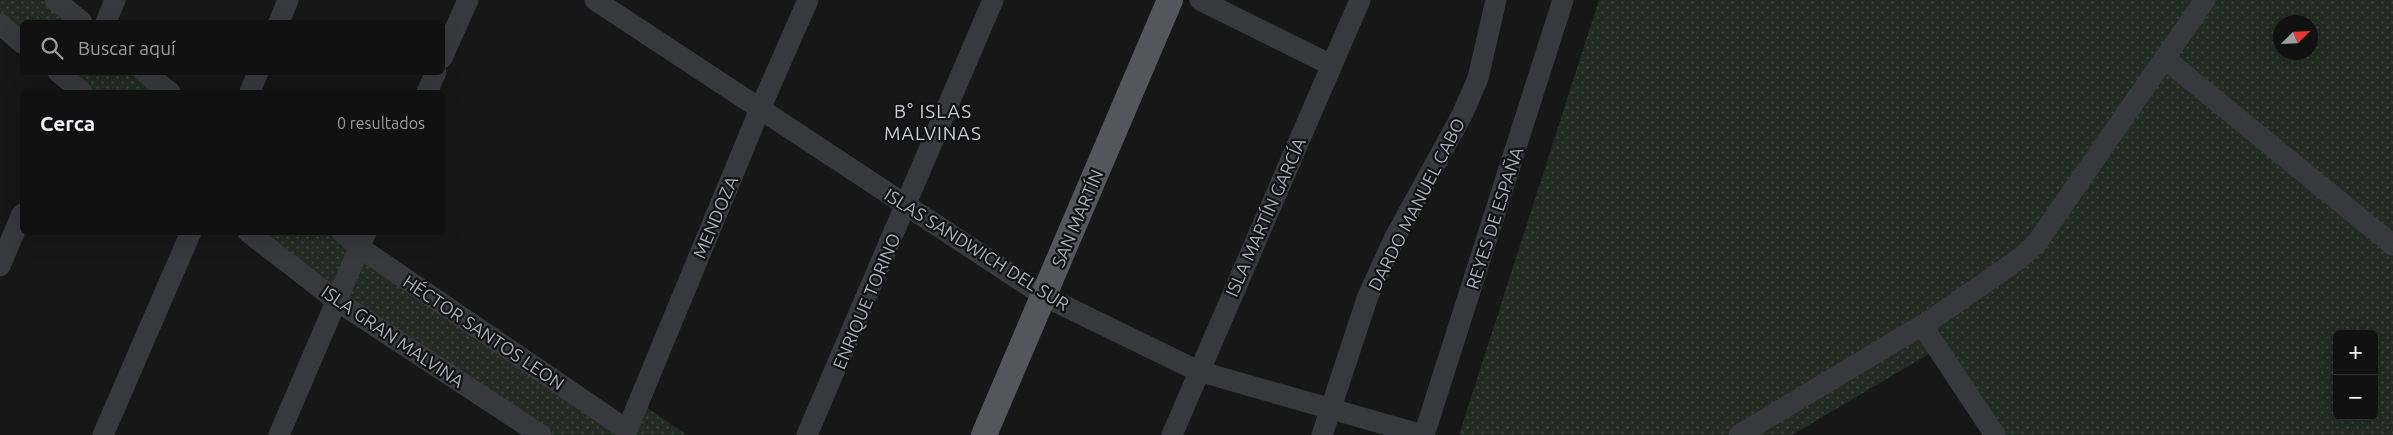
<!DOCTYPE html>
<html lang="es">
<meta charset="utf-8">
<style>
:root{--surface:#111112;--page:#1e1f20;--text:#f1f3f6;--muted:#9c9d9f;--line:#303132}
body{margin:0;font-family:Ubuntu,sans-serif;background:var(--page);color:var(--text)}
.controls{position:absolute;right:15px;bottom:15px;display:grid;overflow:hidden;border-radius:8px;box-shadow:0 5px 20px #0002}
.controls button{width:45px;height:45px;display:grid;place-items:center;padding:0;border:0;border-bottom:1px solid var(--line);background:var(--surface);color:var(--text);font:25px sans-serif}
.compass{position:absolute;left:2273px;top:15px;width:45px;height:45px;border-radius:50%;background:var(--surface);box-shadow:0 5px 20px #0002;rotate:66deg}
.list{margin:0;padding:0;list-style:none}
h2{display:flex;justify-content:space-between;align-items:center;height:65px;margin:0;padding:0 20px;font-size:21px}
h2 small{font-size:16px;font-weight:400;color:var(--muted)}
.icon{flex:none;width:28px;height:28px;fill:none;stroke:currentColor;stroke-width:2;stroke-linecap:round;stroke-linejoin:round}
.map{position:relative;flex:none;width:2393px;height:435px;overflow:hidden}
.search{position:absolute;background:var(--surface);box-shadow:0 5px 20px #0002;left:20px;top:20px;width:425px;height:55px;display:flex;align-items:center;gap:12px;box-sizing:border-box;padding:0 18px;border-radius:8px;color:var(--muted);font-size:19px}
.panel{position:absolute;background:var(--surface);box-shadow:0 5px 20px #0002;left:20px;top:90px;width:425px;height:145px;border-radius:8px}
.map>svg:first-child{display:block}
.grass{fill:url(#grass-dots);fill-rule:evenodd}
.lines{fill:none;stroke-linecap:round;stroke-linejoin:round}
.minor{stroke:#38393d;stroke-width:21}
.major{stroke:#54565c;stroke-width:26}
.labels{text-anchor:middle;dominant-baseline:central;stroke-width:4.5;stroke-linejoin:round;paint-order:stroke}
.street-label{font-size:18px;fill:#aaaeb7;stroke:#121213}
.neighbourhood-label{font-size:19px;letter-spacing:1px;fill:#cacdd4;stroke:#121213}
</style>
<div class="map">
<svg width="2393" height="435" viewBox="0 0 2393 435">
<defs>
<pattern id="grass-dots" width="8" height="8" patternUnits="userSpaceOnUse" patternTransform="scale(1.25)"><rect width="8" height="8" fill="#232b24"/><path d="M2 2h.1M6 6h.1" fill="none" stroke="#404742" stroke-width="1.8" stroke-linecap="round"/></pattern>
</defs>
<rect width="100%" height="100%" fill="#171718"/>
<!-- grass -->
<path class="grass" d="M0 0H54L82 22H22V42L0 24Z
M1599 0H2393V435H1988L1934 351 1792 435H1459ZM2280 22H2310V52H2280ZM2337 334H2374V416H2337Z
M59 73H143L168 92H83Z
M250 233H340L627 431 640 403 687 435H543Z"/>
<g class="lines">
<!-- minor -->
<path class="minor" d="M55 0 82 22
M595 0 1044 296 1198 371 1423 435
M1200 0 1331 65
M106 22 115 0
M279 22 288 0
M0 24 22 43
M442 58 468 0
M2164 58 2393 245
M58 72 82 92
M144 72 170 92
M250 92 258 72
M427 92 436 72
M248 232 337 301 541 435
M342 232 359 247 627 430
M0 266 22 214
M1922 325 1995 435
M103 435 191 232
M279 435 366 232
M625 435 760 109 808 0
M807 435 993 0
M1172 435 1360 0
M1322 435 1368 296 1395 237 1462 115 1478 78 1496 0
M1424 435 1563 0
M1739 435 1934 318 2019 259 2036 244 2205 0"/>
<!-- major -->
<path class="major" d="M984 435 1170 0"/>
</g>
<g class="labels">
<!-- street labels -->
<g class="street-label">
<text transform="translate(1416 204) rotate(-63)">DARDO MANUEL CABO</text>
<text transform="translate(715 217) rotate(-67)">MENDOZA</text>
<text transform="translate(1265 217) rotate(-66)">ISLA MARTÍN GARCÍA</text>
<text transform="translate(1077 218) rotate(-67)">SAN MARTÍN</text>
<text transform="translate(1494 218) rotate(-72)">REYES DE ESPAÑA</text>
<text transform="translate(977 249) rotate(32)">ISLAS SANDWICH DEL SUR</text>
<text transform="translate(866 301) rotate(-67)">ENRIQUE TORINO</text>
<text transform="translate(484 332) rotate(34)">HÉCTOR SANTOS LEON</text>
<text transform="translate(393 336) rotate(34)">ISLA GRAN MALVINA</text>
</g>
<!-- neighbourhood labels -->
<g class="neighbourhood-label">
<text x="933" y="111">B° ISLAS<tspan x="933" dy="22">MALVINAS</tspan></text>
</g>
</g>
</svg>
<div class="controls">
<button>+</button>
<button>−</button>
</div>
<svg class="compass" viewBox="-18 -18 36 36"><path d="M0-13l5 13h-10z" fill="#e53935"/><path d="M0 13l5-13h-10z" fill="#9c9d9f"/></svg>
<div class="search"><svg class="icon" aria-label="search" viewBox="0 0 24 24"><circle cx="10" cy="10" r="6"/><path d="M15 15l6 6"/></svg>Buscar aquí</div>
<section class="panel">
<h2>Cerca<small>0 resultados</small></h2>
<ul class="list">
</ul>
</section>
</div>
